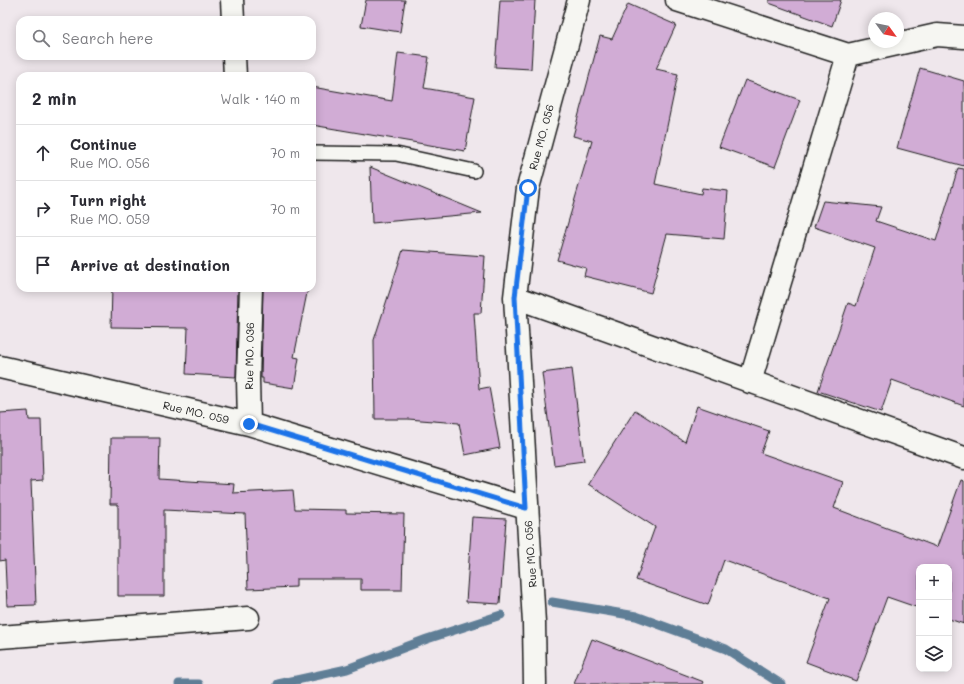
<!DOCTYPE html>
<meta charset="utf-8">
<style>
:root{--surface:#fff;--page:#f7f7f7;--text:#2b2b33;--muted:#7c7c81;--line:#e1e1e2}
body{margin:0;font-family:Mali,sans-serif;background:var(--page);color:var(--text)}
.controls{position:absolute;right:12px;bottom:12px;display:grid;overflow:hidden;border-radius:8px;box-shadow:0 2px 10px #0003}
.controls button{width:36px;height:36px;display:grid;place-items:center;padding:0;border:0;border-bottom:1px solid var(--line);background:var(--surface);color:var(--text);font:20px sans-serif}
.compass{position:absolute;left:868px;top:12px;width:36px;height:36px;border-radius:50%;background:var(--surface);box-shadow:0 2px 10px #0003;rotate:123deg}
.stop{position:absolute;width:12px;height:12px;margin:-9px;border:3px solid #1a73e8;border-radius:50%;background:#fff}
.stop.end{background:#1a73e8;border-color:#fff;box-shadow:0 1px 4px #0008}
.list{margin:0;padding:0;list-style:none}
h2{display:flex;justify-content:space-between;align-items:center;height:52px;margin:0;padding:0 16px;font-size:17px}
h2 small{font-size:13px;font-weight:400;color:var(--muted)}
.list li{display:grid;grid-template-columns:26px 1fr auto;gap:12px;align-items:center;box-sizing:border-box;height:56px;padding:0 16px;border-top:1px solid var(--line)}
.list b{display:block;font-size:15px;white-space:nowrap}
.list p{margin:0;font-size:13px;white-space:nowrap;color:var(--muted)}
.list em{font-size:13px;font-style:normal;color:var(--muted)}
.icon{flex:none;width:22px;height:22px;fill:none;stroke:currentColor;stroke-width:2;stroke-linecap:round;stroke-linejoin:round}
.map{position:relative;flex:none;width:964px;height:684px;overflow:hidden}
.search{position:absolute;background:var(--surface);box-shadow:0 2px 10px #0003;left:16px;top:16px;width:300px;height:44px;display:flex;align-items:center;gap:10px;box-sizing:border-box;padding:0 14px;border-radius:12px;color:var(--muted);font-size:15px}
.panel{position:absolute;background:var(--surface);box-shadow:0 2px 10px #0003;left:16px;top:72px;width:300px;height:220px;border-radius:12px}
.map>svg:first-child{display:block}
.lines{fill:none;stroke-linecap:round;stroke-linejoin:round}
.stream{stroke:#5f7e96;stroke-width:9}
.building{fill:#d1acd5;stroke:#1c1c1c}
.service-casing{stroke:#1c1c1c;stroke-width:16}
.minor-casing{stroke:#1c1c1c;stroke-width:25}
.tertiary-casing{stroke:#1c1c1c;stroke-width:25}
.service{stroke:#f6f6f2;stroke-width:13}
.minor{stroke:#f6f6f2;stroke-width:22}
.tertiary{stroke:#f6f6f2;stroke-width:22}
.route{stroke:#1a73e8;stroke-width:5}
.labels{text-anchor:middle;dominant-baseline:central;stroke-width:3.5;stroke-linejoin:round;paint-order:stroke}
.street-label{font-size:11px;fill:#1c1c1c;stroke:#f6f6f2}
</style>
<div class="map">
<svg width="964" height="684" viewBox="0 0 964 684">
<rect width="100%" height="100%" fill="#efe7ec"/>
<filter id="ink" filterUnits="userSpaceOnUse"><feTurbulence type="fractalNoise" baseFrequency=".025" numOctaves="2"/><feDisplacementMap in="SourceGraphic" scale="8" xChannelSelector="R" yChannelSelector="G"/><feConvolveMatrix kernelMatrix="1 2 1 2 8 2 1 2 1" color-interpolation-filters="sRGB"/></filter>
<g filter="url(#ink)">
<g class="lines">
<!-- stream -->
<path class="stream" d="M552 602 636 616 726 649 781 684
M179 684H199
M278 684 347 669 427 639 501 615"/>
</g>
<!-- building -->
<path class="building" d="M366 0H405L400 32 361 26Z
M500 0H535L531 69 495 67Z
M769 0H841L832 26 769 3Z
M628 4 676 25 656 69 678 74 655 184 701 194 702 188 728 191 724 239 667 234 651 293 584 276 586 268 557 260 592 141 573 136 600 36 612 39Z
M398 53 429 57 424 88 475 97 465 151 312 125V87L392 101Z
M920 68 964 81V166L897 148Z
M745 80 800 100 775 167 719 147Z
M370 167 482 213 372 223Z
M958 168 964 169V406L892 380 881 412 818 391 848 303 856 306 875 248 814 227 823 201 881 207 876 221 936 241Z
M403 250 485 256 481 313H474L479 389 489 387 500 448 465 455 459 423 408 419H375L374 340Z
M112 288H238L236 377 186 374 188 328 111 327Z
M263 288H308L294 357 299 358 294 388 263 383V378H261Z
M572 369 584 461 554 465 542 373Z
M697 406 769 431 761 453 843 482 834 508 937 547 961 480 964 481V624L949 619V567H919V608L887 597 856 681 806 662 830 598 724 560 708 605 636 580 655 527 588 484 635 410 685 442Z
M28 411 29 420H41L43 480 31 481 36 605 7 606 5 560 0 561V413Z
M111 438H160L159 479 234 484 233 493 293 490 295 509 346 510V513L404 514 402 590H361V579H296V587L248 589 245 514 164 510V596H118V504H110Z
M472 517 506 519 500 604 466 602Z
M592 639 704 682 703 684H574Z"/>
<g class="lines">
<!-- service casing -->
<g class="service-casing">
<path id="service" d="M312 153 396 154 474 171"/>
</g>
<!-- minor casing -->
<g class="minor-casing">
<path id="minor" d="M232 0 233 20
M677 0 848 55 937 35 964 37
M234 56 235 76
M0 367 249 424 526 508
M750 382 848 55
M249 424 248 379 251 288
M0 637 248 618"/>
</g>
<!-- tertiary casing -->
<g class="tertiary-casing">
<path id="tertiary" d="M515 297 964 458
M535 684 534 623 515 297 528 188 579 0"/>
</g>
<!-- service -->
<use href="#service" class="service"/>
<!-- minor -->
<use href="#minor" class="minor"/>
<!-- tertiary -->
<use href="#tertiary" class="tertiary"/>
</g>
</g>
<g class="lines" filter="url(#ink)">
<!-- route -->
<path class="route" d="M249 424 526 508 515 297 528 188"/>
</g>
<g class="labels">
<!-- street labels -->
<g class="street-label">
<text transform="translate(541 137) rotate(-75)">Rue MO. 056</text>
<text transform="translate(249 356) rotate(-89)">Rue MO. 036</text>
<text transform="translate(196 412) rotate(13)">Rue MO. 059</text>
<text transform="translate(530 554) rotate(-94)">Rue MO. 056</text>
</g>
</g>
</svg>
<div class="controls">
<button>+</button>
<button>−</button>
<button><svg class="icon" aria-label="layers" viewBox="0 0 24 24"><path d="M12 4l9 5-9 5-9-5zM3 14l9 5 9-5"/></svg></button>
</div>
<svg class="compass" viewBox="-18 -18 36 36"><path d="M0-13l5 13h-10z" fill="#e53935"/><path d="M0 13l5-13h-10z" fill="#7c7c81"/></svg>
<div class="stop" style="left:528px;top:188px"></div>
<div class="stop end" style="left:249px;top:424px"></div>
<div class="search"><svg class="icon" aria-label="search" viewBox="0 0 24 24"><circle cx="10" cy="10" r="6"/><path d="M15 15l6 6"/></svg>Search here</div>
<section class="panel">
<h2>2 min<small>Walk · 140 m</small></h2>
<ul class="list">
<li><svg class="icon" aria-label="ahead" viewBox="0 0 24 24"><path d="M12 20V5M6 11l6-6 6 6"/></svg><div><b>Continue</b><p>Rue MO. 056</p></div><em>70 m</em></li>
<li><svg class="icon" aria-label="right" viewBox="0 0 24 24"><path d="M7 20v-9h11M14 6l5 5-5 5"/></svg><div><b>Turn right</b><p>Rue MO. 059</p></div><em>70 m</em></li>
<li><svg class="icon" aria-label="arrive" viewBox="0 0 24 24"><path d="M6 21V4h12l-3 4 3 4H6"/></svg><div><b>Arrive at destination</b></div></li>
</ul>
</section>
</div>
